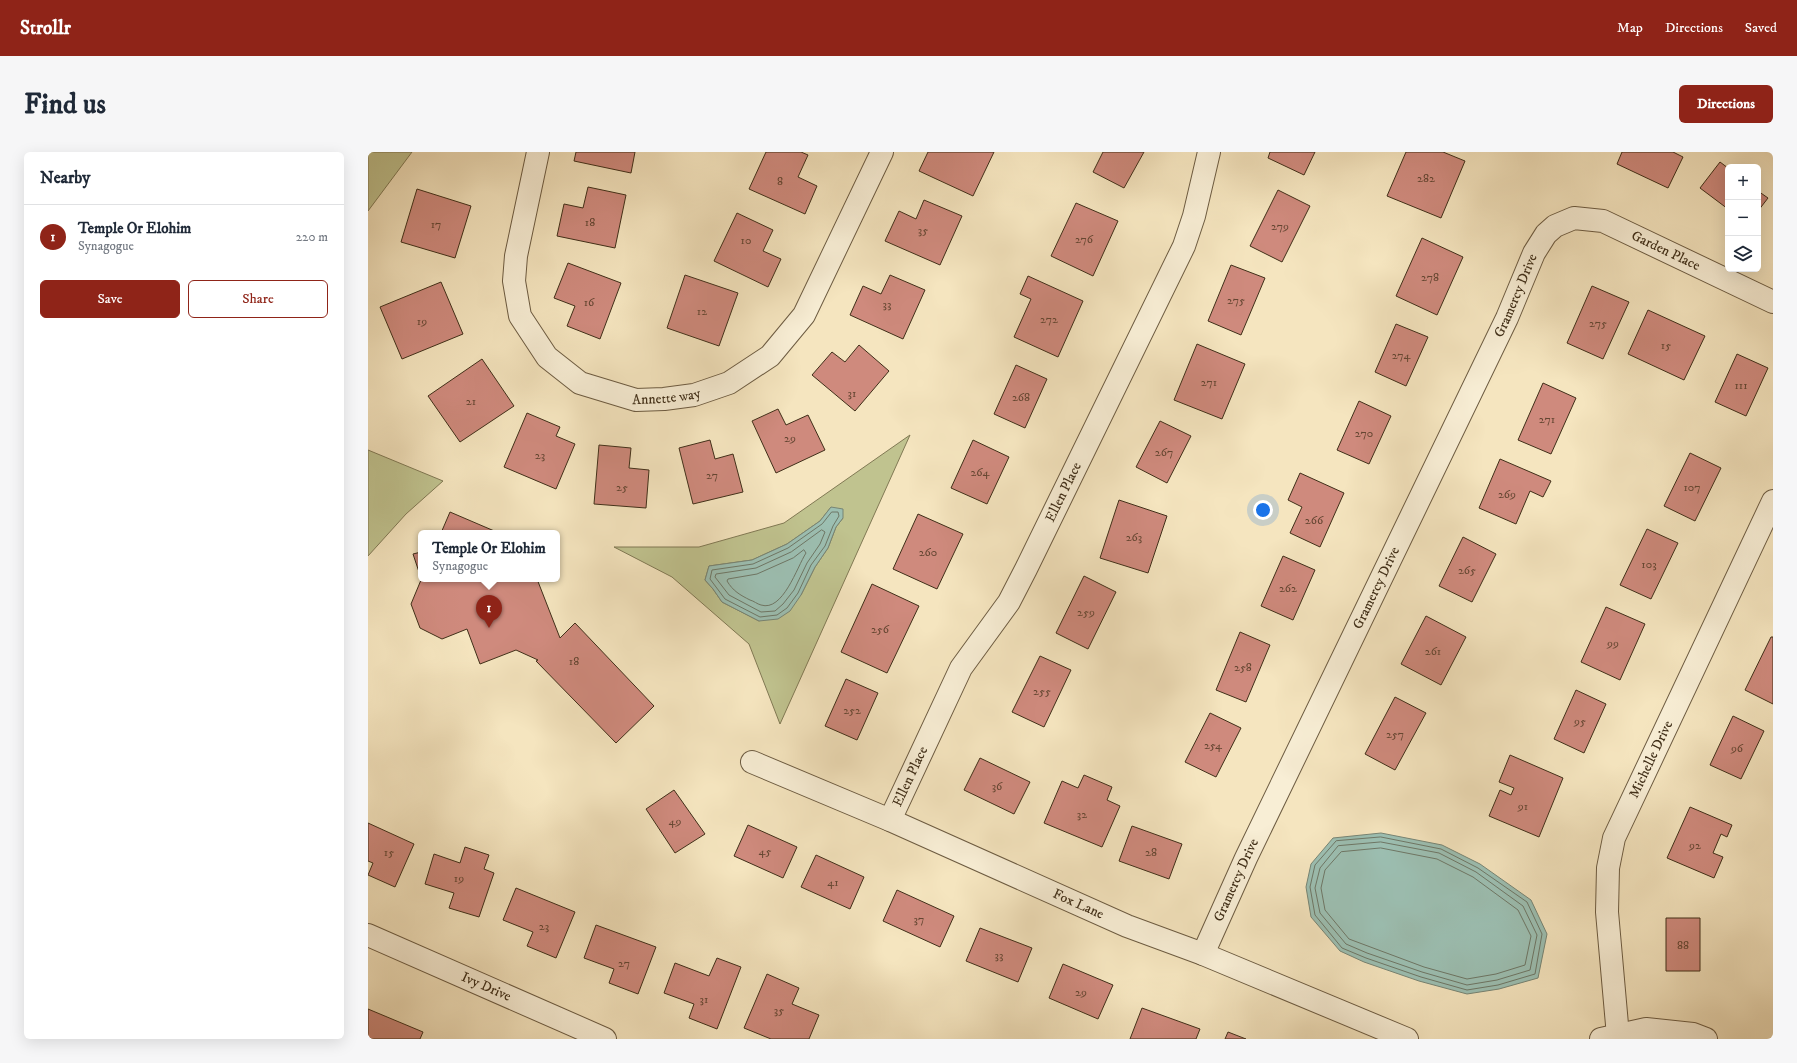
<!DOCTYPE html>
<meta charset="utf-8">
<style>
:root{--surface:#fff;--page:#f6f6f7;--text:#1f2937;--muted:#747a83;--line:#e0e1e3;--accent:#8f2418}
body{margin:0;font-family:"IM FELL DW Pica",serif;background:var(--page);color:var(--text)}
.controls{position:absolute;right:12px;top:12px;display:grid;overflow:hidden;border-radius:6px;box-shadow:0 4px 16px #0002}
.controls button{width:36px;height:36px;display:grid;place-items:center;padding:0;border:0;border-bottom:1px solid var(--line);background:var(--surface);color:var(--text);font:20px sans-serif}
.you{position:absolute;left:895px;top:358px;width:14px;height:14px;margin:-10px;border:3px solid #fff;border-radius:50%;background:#1a73e8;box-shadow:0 0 0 6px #1a73e833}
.badge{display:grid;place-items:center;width:26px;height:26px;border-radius:50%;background:var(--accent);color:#fff;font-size:13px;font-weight:700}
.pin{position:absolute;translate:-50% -33px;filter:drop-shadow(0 1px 2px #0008)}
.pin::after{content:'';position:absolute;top:21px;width:14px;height:12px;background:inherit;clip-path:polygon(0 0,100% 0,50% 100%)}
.popup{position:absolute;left:50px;top:378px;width:142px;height:52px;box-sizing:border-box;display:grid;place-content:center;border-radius:6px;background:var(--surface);filter:drop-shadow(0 1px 3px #0005);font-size:13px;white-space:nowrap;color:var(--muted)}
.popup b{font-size:15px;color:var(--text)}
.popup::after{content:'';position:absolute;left:50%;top:100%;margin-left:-8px;border:8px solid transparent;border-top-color:var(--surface)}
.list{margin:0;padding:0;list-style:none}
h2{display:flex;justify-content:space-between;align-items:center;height:52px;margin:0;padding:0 16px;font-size:17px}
h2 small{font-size:13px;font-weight:400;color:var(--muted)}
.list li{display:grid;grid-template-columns:26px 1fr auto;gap:12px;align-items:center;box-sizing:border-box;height:64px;padding:0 16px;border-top:1px solid var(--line)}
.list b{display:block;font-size:15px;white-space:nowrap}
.list p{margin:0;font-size:13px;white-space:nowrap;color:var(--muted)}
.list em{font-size:13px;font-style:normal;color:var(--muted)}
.actions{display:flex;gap:8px;padding:12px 16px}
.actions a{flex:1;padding:9px 0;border:1px solid var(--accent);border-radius:6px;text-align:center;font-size:14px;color:var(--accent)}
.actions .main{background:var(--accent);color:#fff}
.icon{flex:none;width:22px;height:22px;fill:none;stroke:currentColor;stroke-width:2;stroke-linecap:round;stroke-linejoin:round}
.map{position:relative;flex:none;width:1405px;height:887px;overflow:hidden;border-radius:6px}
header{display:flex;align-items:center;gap:24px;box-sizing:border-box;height:56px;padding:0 20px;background:var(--accent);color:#fff}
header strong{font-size:19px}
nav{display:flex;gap:22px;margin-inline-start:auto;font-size:14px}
.intro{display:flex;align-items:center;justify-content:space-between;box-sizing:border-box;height:96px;padding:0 24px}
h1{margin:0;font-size:28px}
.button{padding:10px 18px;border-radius:6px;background:var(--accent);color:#fff;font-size:14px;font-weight:700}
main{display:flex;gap:24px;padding:0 24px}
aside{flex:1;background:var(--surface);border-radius:6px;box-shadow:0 4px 16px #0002}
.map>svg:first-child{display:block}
.green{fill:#c0c38f;stroke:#807954;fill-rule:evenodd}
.water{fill:#9cbfb2;stroke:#778575}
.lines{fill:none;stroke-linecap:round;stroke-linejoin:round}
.shore{stroke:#6e7766;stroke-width:1}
.building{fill:#cf8a7d;stroke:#402f19}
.minor-casing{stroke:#6d5c42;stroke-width:24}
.minor{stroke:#f8eed5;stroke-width:22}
.labels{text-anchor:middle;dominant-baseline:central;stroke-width:3;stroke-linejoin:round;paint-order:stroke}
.number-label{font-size:12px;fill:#644632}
.street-label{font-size:14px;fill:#402f19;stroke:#f8eed5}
</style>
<header>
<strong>Strollr</strong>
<nav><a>Map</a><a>Directions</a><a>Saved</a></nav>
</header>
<div class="intro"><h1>Find us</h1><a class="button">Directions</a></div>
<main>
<aside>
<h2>Nearby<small></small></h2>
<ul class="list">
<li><span class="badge">1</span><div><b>Temple Or Elohim</b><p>Synagogue</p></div><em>220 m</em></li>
</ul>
<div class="actions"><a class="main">Save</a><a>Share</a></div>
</aside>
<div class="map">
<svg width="1405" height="887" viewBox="0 0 1405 887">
<rect width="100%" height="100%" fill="#f5e5bf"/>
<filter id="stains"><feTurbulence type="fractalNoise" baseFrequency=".005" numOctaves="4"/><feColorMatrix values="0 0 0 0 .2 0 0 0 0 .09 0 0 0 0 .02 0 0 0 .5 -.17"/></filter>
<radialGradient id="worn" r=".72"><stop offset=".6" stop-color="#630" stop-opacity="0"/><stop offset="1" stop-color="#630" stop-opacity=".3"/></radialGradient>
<!-- green -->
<path class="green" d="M0 0H44L0 59Z
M542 283 412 572 381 492 304 425 246 395H331L416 371ZM463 355 475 366 468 375 460 396 447 415 433 443 391 469 354 450 345 437 337 428 341 414 384 408 419 392 452 369Z
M0 298 75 329 38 362 0 404Z"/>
<!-- water -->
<path class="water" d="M463 355 475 357V366L468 375 460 396 447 415 433 443 422 459 410 467 391 469 354 450 345 437 337 428 341 414 384 408 419 392 452 369Z
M1013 681 1074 693 1112 712 1163 748 1179 782 1170 826 1131 837 1099 842 1051 829 996 810 972 799 943 765 938 735 943 712 965 686Z"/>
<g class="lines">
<!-- shore -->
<path class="shore" d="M464 360H470L471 364 465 374 457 394 443 413 430 441 419 456 409 463 392 465 357 447 342 427 344 418 385 412 420 396 454 372Z
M454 378 457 380 452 392 439 411 426 438 415 452 407 459 393 460 361 443 347 425 348 422 388 416 423 400Z
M436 398 438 401C429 415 415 460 393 453 389 452 386 449 382 448 372 443 365 439 359 429L360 427 389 422 425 406Z
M1013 685 1073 697 1110 716 1159 750 1174 782 1167 822 1130 833 1099 838 1053 825 998 806 974 796 947 763 942 735 947 713 968 689Z
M1013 690 1071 701 1108 720 1155 754 1169 783 1162 818 1129 828 1099 833 1054 820 999 801 978 792 952 761 947 736 952 716 970 694Z
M1013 696 1069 707 1105 725 1150 758 1163 784 1157 813 1128 822 1099 827 1056 815 981 787 957 758 953 736 957 718 973 700Z"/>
</g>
<!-- building -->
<path class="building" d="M208 0H267L263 21 206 9Z
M398 0H433L440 3 430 25 449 34 437 62 381 37Z
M560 0H626L605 44 551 19Z
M735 0H776L756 36 725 20Z
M902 0H947L936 23 900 6Z
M1038 0H1075L1097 9 1073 66 1019 44Z
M1254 0H1305L1315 5 1300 36 1249 12Z
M1352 10 1360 16V57L1332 36Z
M220 35 258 43 247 96 189 84 196 52 215 56Z
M49 37 103 54 87 106 33 90Z
M910 38 942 54 914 110 882 94Z
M1390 39 1400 46 1390 59Z
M556 48 594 64 572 113 517 89 531 59 548 67Z
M708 51 750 69 725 124 683 104Z
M369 61 405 78 395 99 413 107 400 135 346 109Z
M1054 86 1095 105 1069 163 1028 144Z
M200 111 253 131 232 187 199 174 207 154 186 146Z
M863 113 897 126 873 183 840 169Z
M317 123 370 141 351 194 299 176Z
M522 123 557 138 535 187 482 163 495 134 513 142Z
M660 124 715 149 690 205 646 185 663 147 652 142Z
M73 130 95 182 34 207 12 155Z
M1224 134 1261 150 1235 207 1199 191Z
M1280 158 1337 184 1316 228 1260 202Z
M1028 172 1060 185 1038 234 1007 220Z
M829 192 877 212 854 267 806 248Z
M491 193 521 219 487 259 444 223 464 200 477 210Z
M1369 202 1400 216 1378 264 1347 250Z
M114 207 146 254 92 290 60 244Z
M648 213 679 227 657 276 626 262Z
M1175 231 1208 246 1183 302 1150 288Z
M991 249 1023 264 1001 312 969 298Z
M410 257 418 273 440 263 457 298 408 321 384 269Z
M159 261 192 275 188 284 207 292 188 337 136 315Z
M792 269 823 284 799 331 768 315Z
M342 288 347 307 365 302 375 340 325 352 311 296Z
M605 288 641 305 619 352 583 336Z
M231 293 263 296 261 316 281 318 278 356 226 352Z
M1322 301 1353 316 1327 369 1296 354Z
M1132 307 1183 329 1175 345 1162 339 1148 372 1111 356Z
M932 321 976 341 952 395 922 381 934 355 920 348Z
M751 348 799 364 780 421 732 406Z
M82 360 131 381H73Z
M550 362 595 382 569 437 525 417Z
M1279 377 1310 391 1283 447 1252 433Z
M1095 385 1128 402 1104 450 1071 434Z
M53 400V422L52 423 45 402Z
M915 404 947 418 925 468 893 454Z
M716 424 748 440 720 497 688 481Z
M56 427H169L192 486 207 471 286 554 248 591 168 509 170 508 148 498 112 512 99 477 74 487 52 476 43 452 53 428Z
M504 432 551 454 519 521 473 500Z
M1238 455 1277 472 1252 528 1213 510Z
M1058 464 1098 485 1073 533 1033 512Z
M872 480 902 493 878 550 848 538Z
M1403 485H1405V552L1377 538Z
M672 504 703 518 676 575 644 560Z
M478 527 510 541 489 588 457 574Z
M1208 538 1238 552 1216 601 1186 587Z
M1027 545 1058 561 1027 618 997 602Z
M842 561 873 576 848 625 817 610Z
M1365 564 1396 579 1373 627 1342 613Z
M1142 603 1195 626 1171 685 1121 664 1132 638 1143 643 1146 636 1131 630Z
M612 606 662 630 646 662 596 638Z
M716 623 744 635 739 648 752 654 734 695 676 671 694 629 710 636Z
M306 638 337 682 307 701 278 657Z
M1322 655 1364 673 1359 685 1353 682 1345 701 1355 705 1346 726 1299 706Z
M0 671 46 692 27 735 0 723 5 711 0 709Z
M380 673 429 695 415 726 366 704Z
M764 674 814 692 801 727 751 709Z
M97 695 121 703 116 717 126 721 111 765 81 756 86 741 57 732 66 702 92 711Z
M448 703 496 725 482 757 433 735Z
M148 736 207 760 188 806 159 794 165 780 135 768Z
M529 738 586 764 572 795 515 769Z
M1298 766H1332V819H1298Z
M228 773 288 795 270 842 241 831 246 817 216 806Z
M612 776 664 796 650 830 598 809Z
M349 806 373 815 349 877 321 866 326 852 296 841 307 811 341 824Z
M695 812 745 833 730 867 681 846Z
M399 822 431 836 424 852 451 863 441 887H403L376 876Z
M774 856 832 877 828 887H762Z
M0 857 55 880 52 887H0Z
M860 880 878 887H857Z"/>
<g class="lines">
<!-- minor casing -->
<g class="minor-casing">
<g id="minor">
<path id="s1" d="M170 0 148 104 146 129 152 164 179 205 212 231 268 248 296 247 326 243 361 231 402 204 436 163 514 0"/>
<path id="s2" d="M384 610 522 668 759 774 835 802 1039 887"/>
<path id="s3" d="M522 668 593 516 641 450 658 417 816 94 826 64 841 0"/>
<path id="s4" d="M0 783 237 887"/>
<path id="s5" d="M835 802 878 706 1139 166 1166 101 1178 82 1187 74 1206 66 1235 69 1405 150"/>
<path id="s6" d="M1250 884 1239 760 1240 716 1246 686 1405 349"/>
<path d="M1233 887 1278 877 1325 882 1338 887"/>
</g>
</g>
<!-- minor -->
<use href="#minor" class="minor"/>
</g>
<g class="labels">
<!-- number labels -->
<g class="number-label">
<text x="1058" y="26">282</text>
<text x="412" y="29">8</text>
<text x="222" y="70">18</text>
<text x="68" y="72">17</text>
<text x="912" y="74">279</text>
<text x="555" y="78">35</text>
<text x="716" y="87">276</text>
<text x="378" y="88">10</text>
<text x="1062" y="125">278</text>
<text x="868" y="148">275</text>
<text x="221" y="150">16</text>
<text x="519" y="152">33</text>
<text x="334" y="159">12</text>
<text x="681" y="167">272</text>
<text x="54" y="169">19</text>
<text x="1230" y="171">275</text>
<text x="1298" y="193">15</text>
<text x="1033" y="203">274</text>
<text x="841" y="230">271</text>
<text x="1373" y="233">111</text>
<text x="484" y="241">31</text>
<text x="653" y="245">268</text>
<text x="103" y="249">21</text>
<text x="1179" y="267">271</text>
<text x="996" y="281">270</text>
<text x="422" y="286">29</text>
<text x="796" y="300">267</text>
<text x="172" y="303">23</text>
<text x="612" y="320">264</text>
<text x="344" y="323">27</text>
<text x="254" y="335">25</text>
<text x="1324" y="335">107</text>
<text x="1139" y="342">269</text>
<text x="946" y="368">266</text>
<text x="766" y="385">263</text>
<text x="560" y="400">260</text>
<text x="1281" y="412">103</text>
<text x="1099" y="418">265</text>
<text x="920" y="436">262</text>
<text x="718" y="460">259</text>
<text x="512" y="477">256</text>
<text x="1245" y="491">99</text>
<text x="1065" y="499">261</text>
<text x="206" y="509">18</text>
<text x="875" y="515">258</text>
<text x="674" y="539">255</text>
<text x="484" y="558">252</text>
<text x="1212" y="569">95</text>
<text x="1027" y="582">257</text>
<text x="845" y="593">254</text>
<text x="1369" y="596">96</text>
<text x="629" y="634">36</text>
<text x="1155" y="654">91</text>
<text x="714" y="662">32</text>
<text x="307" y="669">49</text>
<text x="1327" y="693">92</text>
<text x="397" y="699">45</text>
<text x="21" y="700">15</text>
<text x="783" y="700">28</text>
<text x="91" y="726">19</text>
<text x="465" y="730">41</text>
<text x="551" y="767">37</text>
<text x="176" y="774">23</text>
<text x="1315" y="793">88</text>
<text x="631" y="803">33</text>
<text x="256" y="811">27</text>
<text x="713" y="840">29</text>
<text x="336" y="847">31</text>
<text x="411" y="858">35</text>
</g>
<!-- street labels -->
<g class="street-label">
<text stroke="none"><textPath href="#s5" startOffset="929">Garden Place</textPath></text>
<text stroke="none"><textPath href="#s5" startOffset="729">Gramercy Drive</textPath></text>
<text stroke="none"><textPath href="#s1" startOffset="347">Annette way</textPath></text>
<text stroke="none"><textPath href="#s3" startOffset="372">Ellen Place</textPath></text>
<text stroke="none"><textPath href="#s5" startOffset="405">Gramercy Drive</textPath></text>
<text stroke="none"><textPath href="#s6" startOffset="286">Michelle Drive</textPath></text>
<text stroke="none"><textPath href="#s3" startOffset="48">Ellen Place</textPath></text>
<text stroke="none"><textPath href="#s5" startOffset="81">Gramercy Drive</textPath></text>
<text stroke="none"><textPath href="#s2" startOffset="356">Fox Lane</textPath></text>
<text stroke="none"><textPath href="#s4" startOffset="129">Ivy Drive</textPath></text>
</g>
</g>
<rect width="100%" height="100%" filter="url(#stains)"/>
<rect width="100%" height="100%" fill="url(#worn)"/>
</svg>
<div class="controls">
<button>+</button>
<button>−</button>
<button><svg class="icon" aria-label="layers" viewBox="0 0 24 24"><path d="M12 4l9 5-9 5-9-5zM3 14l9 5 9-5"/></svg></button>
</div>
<div class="you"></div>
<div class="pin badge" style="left:121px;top:476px">1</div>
<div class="popup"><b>Temple Or Elohim</b>Synagogue</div>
</div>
</main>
